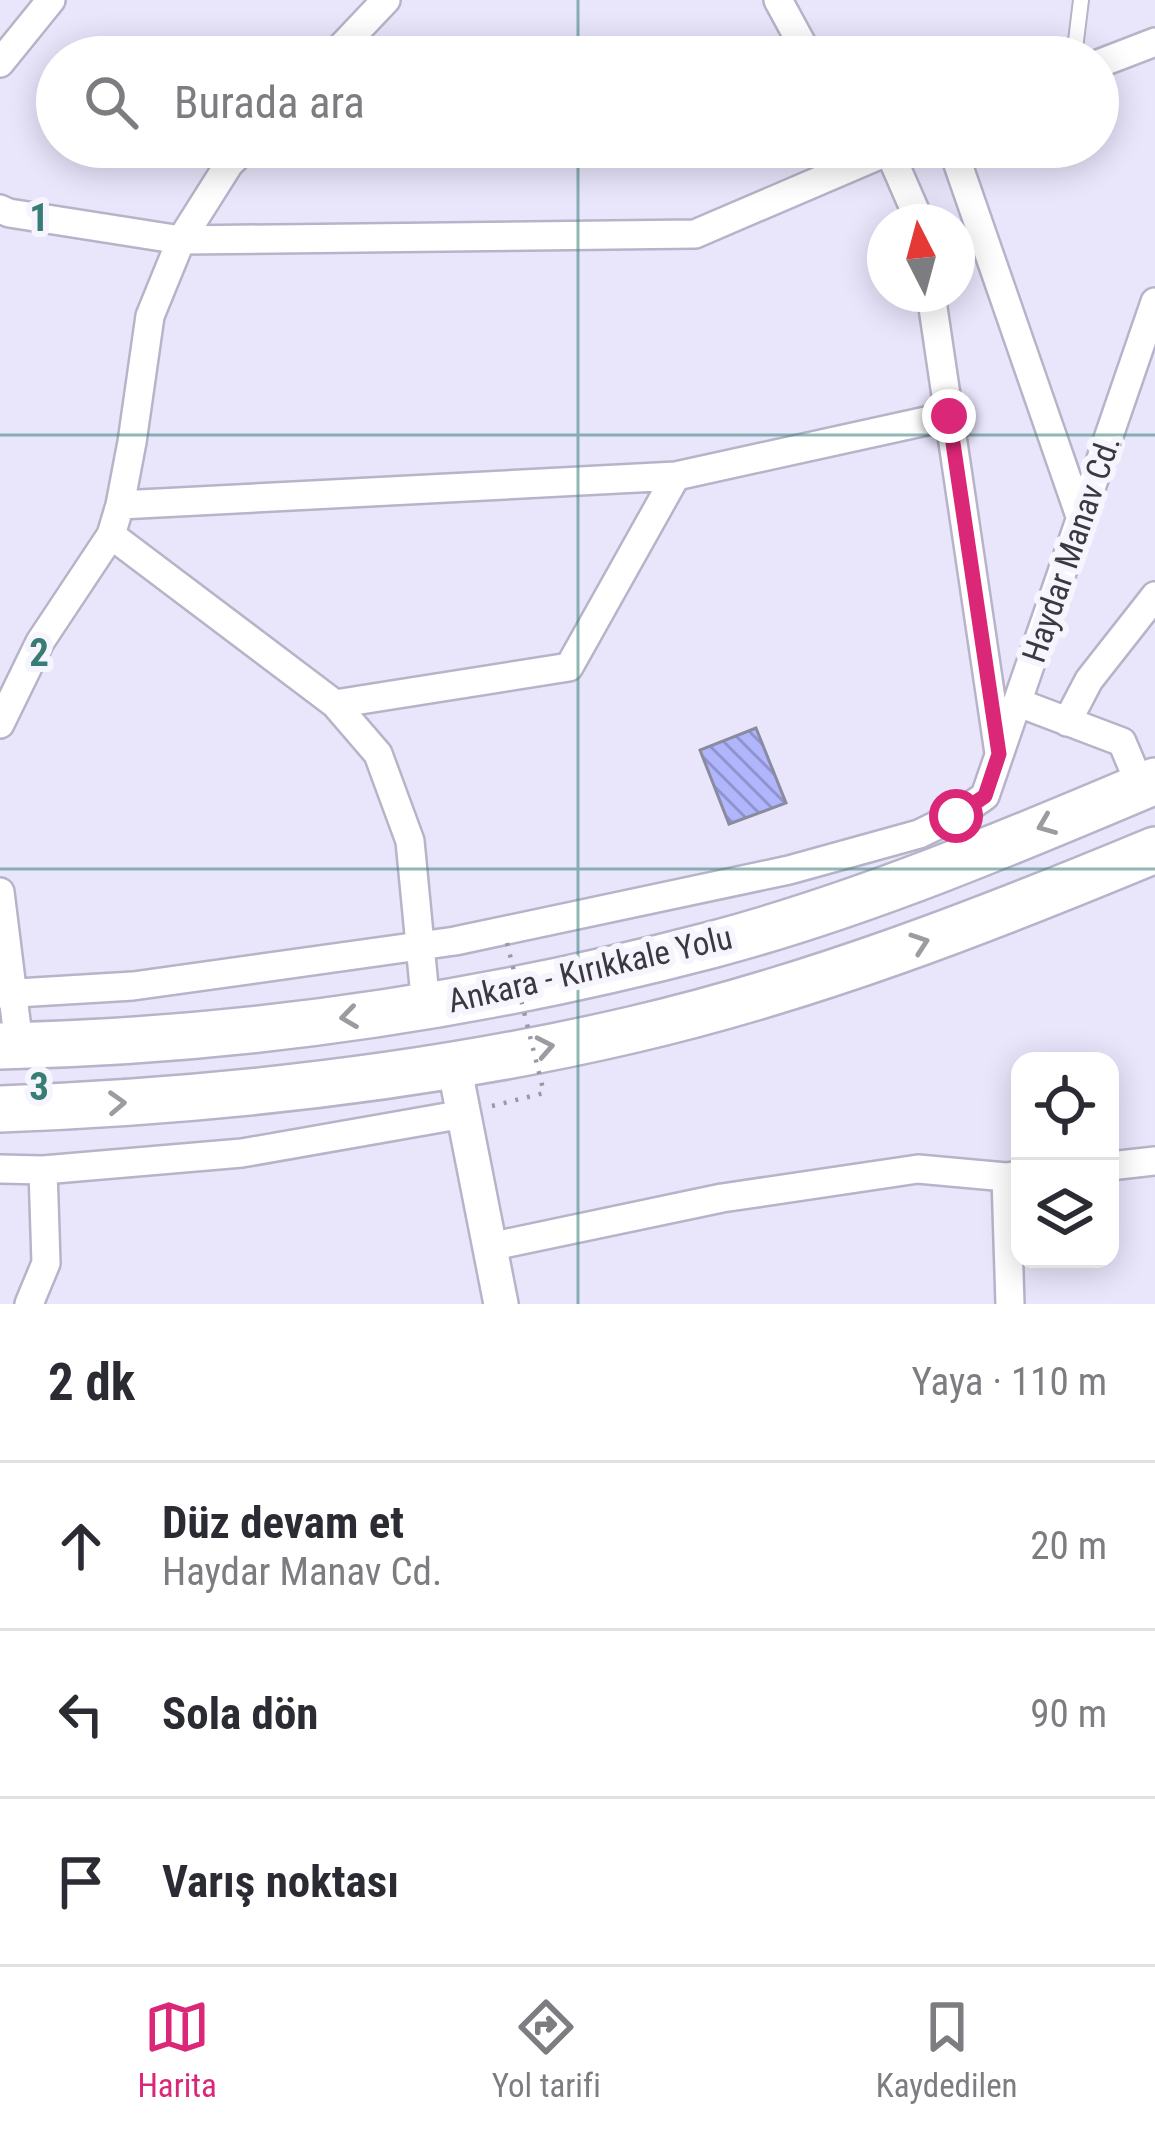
<!DOCTYPE html>
<html lang="tr">
<meta charset="utf-8">
<style>
:root{--surface:#fff;--page:#f2f2f3;--text:#2b2b33;--muted:#7c7c81;--line:#e1e1e2;--accent:#db2777}
body{margin:0;font-family:"Roboto Condensed",sans-serif;background:var(--page);color:var(--text)}
.controls{position:absolute;right:36px;bottom:36px;display:grid;overflow:hidden;border-radius:24px;box-shadow:0 6px 30px #0003}
.controls button{width:108px;height:108px;display:grid;place-items:center;padding:0;border:0;border-bottom:3px solid var(--line);background:var(--surface);color:var(--text);font:60px sans-serif}
.compass{position:absolute;left:867px;top:204px;width:108px;height:108px;border-radius:50%;background:var(--surface);box-shadow:0 6px 30px #0003;rotate:354deg}
.stop{position:absolute;width:36px;height:36px;margin:-27px;border:9px solid #db2777;border-radius:50%;background:#fff}
.stop.end{background:#db2777;border-color:#fff;box-shadow:0 3px 12px #0008}
.list{margin:0;padding:0;list-style:none}
h2{display:flex;justify-content:space-between;align-items:center;height:156px;margin:0;padding:0 48px;font-size:51px}
h2 small{font-size:39px;font-weight:400;color:var(--muted)}
.list li{display:grid;grid-template-columns:78px 1fr auto;gap:36px;align-items:center;box-sizing:border-box;height:168px;padding:0 48px;border-top:3px solid var(--line)}
.list b{display:block;font-size:45px;white-space:nowrap}
.list p{margin:0;font-size:39px;white-space:nowrap;color:var(--muted)}
.list em{font-size:39px;font-style:normal;color:var(--muted)}
.icon{flex:none;width:66px;height:66px;fill:none;stroke:currentColor;stroke-width:2;stroke-linecap:round;stroke-linejoin:round}
.map{position:relative;flex:none;width:1155px;height:1304px;overflow:hidden}
.search{position:absolute;background:var(--surface);box-shadow:0 6px 30px #0003;left:36px;right:36px;top:36px;height:132px;display:flex;align-items:center;gap:30px;box-sizing:border-box;padding:0 42px;border-radius:66px;color:var(--muted);font-size:45px}
.sheet{height:660px;background:var(--surface)}
nav{display:flex;justify-content:space-around;align-items:center;box-sizing:border-box;height:168px;border-top:3px solid var(--line);background:var(--surface);font-size:33px;color:var(--muted)}
nav a{display:grid;justify-items:center;gap:6px}
nav .on{color:var(--accent)}
.map>svg:first-child{display:block}
.building{fill:url(#building-back-hatch);stroke:#898b9f;stroke-width:3}
.lines{fill:none;stroke-linecap:round;stroke-linejoin:round}
.service-casing{stroke:#b7b3c8;stroke-width:18}
.minor-casing{stroke:#b7b3c8;stroke-width:32}
.tertiary-casing{stroke:#b7b3c8;stroke-width:38}
.trunk-casing{stroke:#b7b3c8;stroke-width:50}
.path{stroke:#9a98a8;stroke-width:4.5;stroke-dasharray:3 9;stroke-linecap:butt}
.service{stroke:#fff;stroke-width:14}
.minor{stroke:#fff;stroke-width:27}
.tertiary{stroke:#fff;stroke-width:33}
.trunk{stroke:#fff;stroke-width:45}
.path-bridge{stroke:#9a98a8;stroke-width:4.5;stroke-dasharray:3 9;stroke-linecap:butt}
.oneway{stroke:#9c9ca0}
.route{stroke:#db2777;stroke-width:15}
.grid{fill:none;stroke:#377d75;stroke-width:3;stroke-opacity:0.55}
.labels{text-anchor:middle;dominant-baseline:central;stroke-width:12;stroke-linejoin:round;paint-order:stroke}
.street-label{font-size:33px;fill:#3a3841;stroke:#f6f5fe}
.grid-label{font-size:39px;text-anchor:middle;font-weight:bold;fill:#377d75;stroke:#f6f5fe;stroke-width:12;stroke-linejoin:round;paint-order:stroke}
</style>
<div class="map">
<svg width="1155" height="1304" viewBox="0 0 1155 1304">
<defs>
<pattern id="building-back-hatch" width="6" height="6" patternUnits="userSpaceOnUse" patternTransform="scale(3)"><rect width="6" height="6" fill="#b0b5fc"/><path d="M-1 5l2 2M0 0l6 6M5-1l2 2" fill="none" stroke="#9094ce"/></pattern>
</defs>
<rect width="100%" height="100%" fill="#e9e6fc"/>
<!-- building -->
<path class="building" d="M756 728 786 803 729 824 700 750Z"/>
<g class="lines">
<!-- service casing -->
<g class="service-casing">
<path id="service" d="M1074 57 1081 0"/>
</g>
<!-- minor casing -->
<g class="minor-casing">
<path id="minor" d="M778 0 809 57
M332 57 386 0
M0 63 51 0
M1098 64 1155 42
M884 147 889 151 920 222
M952 147 1081 519
M0 209 9 213 181 240 695 234 898 147
M931 294 999 753
M120 505 676 476 949 416
M111 535 335 704 378 754 410 841 426 1007
M1019 703 1122 742 1141 787
M335 704 569 667 676 476
M1067 722 1089 680 1155 596
M0 724 40 642 111 535 120 505 132 442 150 316 181 240 229 164 246 147
M0 892 19 1045
M0 994 133 986 455 941 789 870 919 834 956 816 985 796 1155 302
M1110 1166 1155 1161
M0 1169 43 1170 242 1153 464 1114
M489 1247 722 1198 918 1169 1006 1177
M29 1304 46 1263 43 1170
M1010 1304 1006 1177 1020 1175"/>
</g>
<!-- tertiary casing -->
<g class="tertiary-casing">
<path id="tertiary" d="M454 1065 501 1304"/>
</g>
<!-- trunk casing -->
<g class="trunk-casing">
<path id="trunk" d="M0 1046C240 1041 478 1006 711 945 862 905 1011 842 1155 781
M0 1109C211 1101 425 1078 631 1030 812 988 984 921 1155 850"/>
</g>
<!-- path -->
<path class="path" d="M492 1106 544 1093"/>
<!-- service -->
<use href="#service" class="service"/>
<!-- minor -->
<use href="#minor" class="minor"/>
<!-- tertiary -->
<use href="#tertiary" class="tertiary"/>
<!-- trunk -->
<use href="#trunk" class="trunk"/>
<!-- path-bridge -->
<path class="path-bridge" d="M507 943 544 1093"/>
</g>
<!-- one-way arrows -->
<defs><path id="oneway-chevron" d="M-2-3.5L2.5 0L-2 3.5" fill="none" stroke-width="1.6" stroke-linecap="round" stroke-linejoin="round" transform="scale(3)"/></defs>
<g class="oneway">
<use href="#oneway-chevron" transform="translate(1046 825) rotate(158)"/>
<use href="#oneway-chevron" transform="translate(920 943) rotate(-19)"/>
<use href="#oneway-chevron" transform="translate(349 1017) rotate(172)"/>
<use href="#oneway-chevron" transform="translate(545 1047) rotate(-11)"/>
<use href="#oneway-chevron" transform="translate(117 1103) rotate(-3)"/>
</g>
<g class="lines">
<!-- route -->
<path class="route" d="M949 416 999 754 985 796 956 816"/>
</g>
<!-- grid -->
<path class="grid" d="M578 0V57M578 147V1304M0 435H1155M0 869H1155"/>
<g class="labels">
<!-- street labels -->
<g class="street-label">
<text transform="translate(1071 549) rotate(-71)">Haydar Manav Cd.</text>
<text transform="translate(590 969) rotate(-13)">Ankara - Kırıkkale Yolu</text>
</g>
</g>
<g class="grid-label">
<text x="39" y="231">1</text>
<text x="39" y="666">2</text>
<text x="39" y="1100">3</text>
</g>
</svg>
<div class="controls">
<button><svg class="icon" aria-label="locate" viewBox="0 0 24 24"><circle cx="12" cy="12" r="6"/><path d="M12 2v4M12 18v4M2 12h4M18 12h4"/></svg></button>
<button><svg class="icon" aria-label="layers" viewBox="0 0 24 24"><path d="M12 4l9 5-9 5-9-5zM3 14l9 5 9-5"/></svg></button>
</div>
<svg class="compass" viewBox="-18 -18 36 36"><path d="M0-13l5 13h-10z" fill="#e53935"/><path d="M0 13l5-13h-10z" fill="#7c7c81"/></svg>
<div class="stop" style="left:956px;top:816px"></div>
<div class="stop end" style="left:949px;top:416px"></div>
<div class="search"><svg class="icon" aria-label="search" viewBox="0 0 24 24"><circle cx="10" cy="10" r="6"/><path d="M15 15l6 6"/></svg>Burada ara</div>
</div>
<section class="sheet">
<h2>2 dk<small>Yaya · 110 m</small></h2>
<ul class="list">
<li><svg class="icon" aria-label="ahead" viewBox="0 0 24 24"><path d="M12 20V5M6 11l6-6 6 6"/></svg><div><b>Düz devam et</b><p>Haydar Manav Cd.</p></div><em>20 m</em></li>
<li><svg class="icon" aria-label="left" viewBox="0 0 24 24"><path d="M17 20v-9H6M10 6l-5 5 5 5"/></svg><div><b>Sola dön</b></div><em>90 m</em></li>
<li><svg class="icon" aria-label="arrive" viewBox="0 0 24 24"><path d="M6 21V4h12l-3 4 3 4H6"/></svg><div><b>Varış noktası</b></div></li>
</ul>
</section>
<nav>
<a class="on"><svg class="icon" aria-label="map" viewBox="0 0 24 24"><path d="M3 6l6-2 6 2 6-2v14l-6 2-6-2-6 2zM9 4v14M15 6v14"/></svg>Harita</a>
<a><svg class="icon" aria-label="directions" viewBox="0 0 24 24"><path d="M12 3l9 9-9 9-9-9zM9 14v-3h6M13 9l2 2-2 2"/></svg>Yol tarifi</a>
<a><svg class="icon" aria-label="saved" viewBox="0 0 24 24"><path d="M7 4h10v16l-5-4-5 4z"/></svg>Kaydedilen</a>
</nav>
